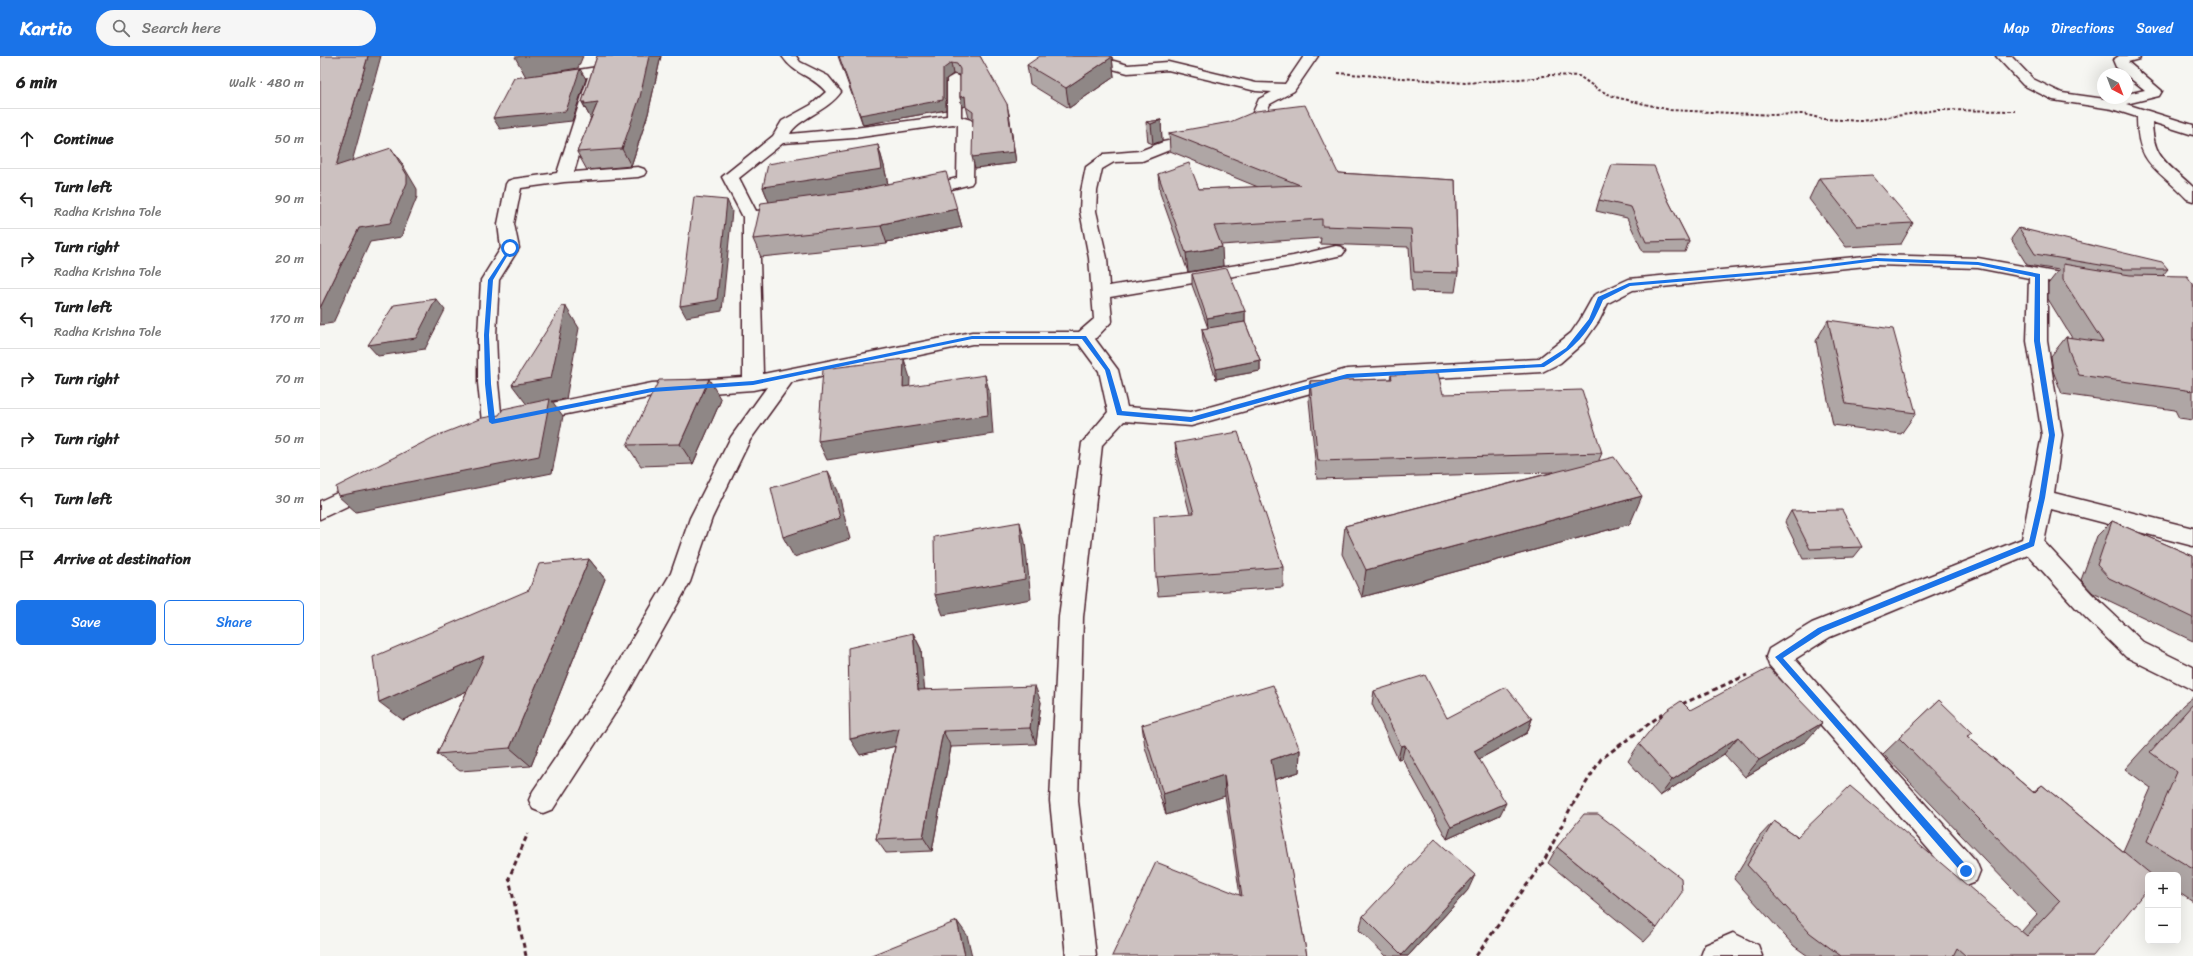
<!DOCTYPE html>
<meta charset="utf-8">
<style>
:root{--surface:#fff;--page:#f6f6f6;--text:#222;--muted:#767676;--line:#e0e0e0;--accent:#1a73e8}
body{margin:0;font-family:Sriracha,sans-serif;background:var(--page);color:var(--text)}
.controls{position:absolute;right:12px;bottom:12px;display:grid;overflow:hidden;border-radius:6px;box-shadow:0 4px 16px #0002}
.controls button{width:36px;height:36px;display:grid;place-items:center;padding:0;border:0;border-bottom:1px solid var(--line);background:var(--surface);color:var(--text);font:20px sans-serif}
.compass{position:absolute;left:1777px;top:12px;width:36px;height:36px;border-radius:50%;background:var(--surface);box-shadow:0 4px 16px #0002;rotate:138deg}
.stop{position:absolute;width:12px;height:12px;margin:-9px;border:3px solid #1a73e8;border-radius:50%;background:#fff}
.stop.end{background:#1a73e8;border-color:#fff;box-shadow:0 1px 4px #0008}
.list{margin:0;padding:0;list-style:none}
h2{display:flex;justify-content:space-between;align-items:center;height:52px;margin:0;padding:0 16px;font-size:17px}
h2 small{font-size:13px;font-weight:400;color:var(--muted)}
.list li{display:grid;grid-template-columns:26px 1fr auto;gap:12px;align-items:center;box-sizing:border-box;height:60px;padding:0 16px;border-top:1px solid var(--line)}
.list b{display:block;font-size:15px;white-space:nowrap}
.list p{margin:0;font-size:13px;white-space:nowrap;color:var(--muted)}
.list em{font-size:13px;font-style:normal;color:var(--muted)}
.actions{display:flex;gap:8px;padding:12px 16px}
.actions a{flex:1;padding:9px 0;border:1px solid var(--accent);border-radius:6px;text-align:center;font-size:14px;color:var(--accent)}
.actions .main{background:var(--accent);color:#fff}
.icon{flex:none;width:22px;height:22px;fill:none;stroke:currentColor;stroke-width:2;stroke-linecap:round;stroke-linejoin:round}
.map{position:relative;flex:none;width:1873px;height:900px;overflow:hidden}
header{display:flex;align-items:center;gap:24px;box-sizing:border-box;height:56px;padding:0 20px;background:var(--accent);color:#fff}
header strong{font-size:19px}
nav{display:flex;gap:22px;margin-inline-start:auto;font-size:14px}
.search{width:280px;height:36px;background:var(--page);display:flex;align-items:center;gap:10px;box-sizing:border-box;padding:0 14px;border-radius:22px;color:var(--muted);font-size:15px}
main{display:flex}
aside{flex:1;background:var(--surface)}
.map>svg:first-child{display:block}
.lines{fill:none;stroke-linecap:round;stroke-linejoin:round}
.minor-casing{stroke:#4a1f2b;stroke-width:3}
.path-far1{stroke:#4a1f2b;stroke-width:2;stroke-dasharray:3 2;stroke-linecap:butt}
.path{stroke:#4a1f2b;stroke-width:3;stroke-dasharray:5 3.5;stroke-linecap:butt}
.minor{fill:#f6f6f2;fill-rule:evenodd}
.wall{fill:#afa6a5;stroke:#4a1f2b}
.shaded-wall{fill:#8f8786;stroke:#4a1f2b}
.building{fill:#ccc1c0;stroke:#4a1f2b}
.route{fill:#1a73e8}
</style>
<header>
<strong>Kartio</strong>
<div class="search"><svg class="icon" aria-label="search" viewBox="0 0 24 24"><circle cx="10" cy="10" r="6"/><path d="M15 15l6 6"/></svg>Search here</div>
<nav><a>Map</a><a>Directions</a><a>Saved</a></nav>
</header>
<main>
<aside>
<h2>6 min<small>Walk · 480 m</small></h2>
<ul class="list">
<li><svg class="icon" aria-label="ahead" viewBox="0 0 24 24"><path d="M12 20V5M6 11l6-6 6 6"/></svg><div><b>Continue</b></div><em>50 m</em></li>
<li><svg class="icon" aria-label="left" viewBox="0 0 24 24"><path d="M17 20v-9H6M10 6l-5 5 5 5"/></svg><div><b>Turn left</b><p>Radha Krishna Tole</p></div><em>90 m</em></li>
<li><svg class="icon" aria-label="right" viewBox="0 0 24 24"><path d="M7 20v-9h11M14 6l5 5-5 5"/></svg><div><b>Turn right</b><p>Radha Krishna Tole</p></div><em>20 m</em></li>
<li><svg class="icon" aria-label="left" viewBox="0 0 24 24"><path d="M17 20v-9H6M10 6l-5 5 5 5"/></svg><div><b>Turn left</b><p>Radha Krishna Tole</p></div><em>170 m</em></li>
<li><svg class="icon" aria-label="right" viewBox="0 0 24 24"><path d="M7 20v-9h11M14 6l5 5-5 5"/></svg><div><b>Turn right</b></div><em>70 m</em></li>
<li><svg class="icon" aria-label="right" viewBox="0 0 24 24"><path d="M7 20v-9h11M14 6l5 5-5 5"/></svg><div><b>Turn right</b></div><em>50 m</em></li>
<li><svg class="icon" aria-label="left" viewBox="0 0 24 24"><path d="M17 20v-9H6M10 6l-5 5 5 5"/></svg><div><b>Turn left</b></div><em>30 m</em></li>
<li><svg class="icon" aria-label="arrive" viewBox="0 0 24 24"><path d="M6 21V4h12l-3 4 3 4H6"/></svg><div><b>Arrive at destination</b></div></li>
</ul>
<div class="actions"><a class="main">Save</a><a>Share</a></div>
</aside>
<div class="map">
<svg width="1873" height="900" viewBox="0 0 1873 900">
<rect width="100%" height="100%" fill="#f6f6f2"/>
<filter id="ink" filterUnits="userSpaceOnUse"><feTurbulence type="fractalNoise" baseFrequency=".025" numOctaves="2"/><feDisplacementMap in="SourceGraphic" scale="8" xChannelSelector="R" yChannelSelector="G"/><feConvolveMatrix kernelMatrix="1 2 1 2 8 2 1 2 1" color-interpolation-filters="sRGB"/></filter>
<g filter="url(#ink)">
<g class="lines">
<!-- minor casing -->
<g class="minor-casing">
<path id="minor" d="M462 0H476L480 6 508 20 521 36C508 55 477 63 470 78L534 72 627 60V23L634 19 639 20 641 23V61L651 64 654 67 653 125 651 128 601 141 595 139 593 136 595 133 637 122 638 69 633 68 534 82 463 87 419 122 436 155 467 152 473 153 475 157 473 161 439 165 443 318 652 276H759L774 263 769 202 760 155 761 135 766 111 784 98 820 95 843 86 878 79 883 81 886 84 883 87 852 93 822 105 794 106 782 113 777 135 776 155 787 202 789 230 973 200 1016 190 1022 191 1025 195 1022 199 973 210 790 241 792 265 775 283 798 314 807 351 871 356 1027 313 1218 303 1251 277 1260 264 1274 239 1309 223 1556 199 1658 202 1768 222 1771 226 1768 230 1762 232 1727 225V285L1742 379 1734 437 1873 472V490L1731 453 1724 486 1772 538 1824 587 1873 611V634L1806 601 1756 552 1708 499 1510 581 1475 603 1656 805 1660 815 1656 825 1646 829 1636 825 1449 609 1446 601 1449 593 1492 567 1702 483 1722 379 1707 285 1709 222 1658 212 1556 209 1313 234 1288 247 1279 265 1264 286 1240 307 1222 316 1027 327 871 370 804 365 782 389 763 561 758 745 776 900H746L730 745 739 561 762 387 788 356 779 315 759 288H652L472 326 430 384 392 462 370 526 303 645 233 753 223 757 213 753 209 744 213 735 285 629 351 517 370 462 411 381 447 331 433 334 332 341 207 366 200 364 197 359 200 354 207 352 332 327 423 321V161L402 121 453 80 462 65 491 49 506 36C491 18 475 20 462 0Z
M753 0H776L808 9 848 6 936 27 965 28 984 0H998L974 35 950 48 941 69 924 76H914L911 73 914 70 930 63 939 43 952 36 936 35 848 14 808 17 755 3Z
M1676 0H1691L1713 23 1742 37 1792 44 1795 42H1807V38L1825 34 1796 11 1793 4 1799 0H1821L1819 3 1808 6 1842 35 1839 40 1806 48 1873 69V79L1832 66C1833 104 1848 107 1873 131V145L1867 143C1838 112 1817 110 1817 61L1792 53 1733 44 1703 29Z
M277 11 284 15 254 116 318 111 324 113 326 116 324 119 318 121 244 126 201 132 194 168 199 192 179 224 176 279 178 327 182 366 179 371 172 373 165 371 162 366 158 327V279L161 224 181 192 178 168 186 128 188 125 194 123 237 117 268 21 233 26 226 22 233 18Z
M49 422 57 424 60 430 57 436 0 463V445Z
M1413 877 1438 889 1442 900H1381L1385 889Z"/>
</g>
<!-- path-far1 -->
<path class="path-far1" d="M1018 17 1145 27 1214 22 1229 19 1259 20 1279 34 1295 41 1350 54 1453 59 1483 58 1503 63 1541 65 1617 54 1695 55"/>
<!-- path -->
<path class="path" d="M1362 648 1427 619
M206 900 189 822 208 777
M1156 900 1224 805 1250 753 1281 703 1345 656"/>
<!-- minor -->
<use href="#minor" class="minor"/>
</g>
<!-- wall -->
<path class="wall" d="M277 0H341L328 58 311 110 267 114 257 96 271 63 262 46Z
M518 0H660L689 58 696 107 655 112 653 65 649 62 646 50 642 51 640 41V20L639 19 633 18 626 23V54L543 69Z
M792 1 794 21 749 52 710 28 707 9Z
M841 64 842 85 833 88 828 86 826 66Z
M849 77 1018 117 1135 124 1138 217 1135 236 1092 235 1089 191 1000 188 1001 182 901 189 903 210 868 216 840 137 838 118 879 133 938 131 850 95Z
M558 89 564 110 568 128 637 153 642 171 567 186V188L441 201 433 183 449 146 443 131Z
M1499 122 1593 167 1581 188 1526 191 1489 143Z
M1346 140 1369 185 1365 196H1323L1307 162 1276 155 1279 144Z
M1699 172 1848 213 1843 219 1873 228V364L1859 362 1855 354 1742 338 1733 315 1731 300 1746 281 1752 282 1728 243V228L1739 214 1707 209 1691 183Z
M872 218 925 255V266L940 304V315L896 323 883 284 882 273 888 272 872 229Z
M1508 264 1596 357 1581 378 1513 369 1496 285Z
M1071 319 1123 338 1282 397 1279 404 1310 468 1042 541 1022 498 1025 470 1234 416 997 423 989 344 990 325 1070 323Z
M401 344 373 408 321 410 307 389Z
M855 387 963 511V531L838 540 836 521 870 458 857 408Z
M1471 455 1542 491 1534 501 1483 503 1465 466Z
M1792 465 1873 500V585L1773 537 1761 524 1777 480Z
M269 503 285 523 211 710 140 715 117 698 147 635 83 664 209 534Z
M593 577 601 593 604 633 721 646 716 688 631 691 612 795 566 797 556 783 575 690 540 699Z
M1054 635 1127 662 1212 663 1207 677 1159 703 1180 759 1127 783 1082 702 1078 703 1052 648Z
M1873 641V846L1858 836V819H1828L1773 900H1488L1474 890 1414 823 1440 780 1454 765 1477 781 1702 875 1717 858 1563 698 1619 644 1648 681 1713 736 1722 729 1803 795 1831 732 1805 713 1863 649Z
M1370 654 1486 685 1425 721 1404 698 1340 740 1308 705 1319 688Z
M822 669 980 694 979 716 954 724 987 900 920 839 905 740 846 759 825 691Z
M1237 791 1337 872 1324 886 1228 807Z
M1148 834 1088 900H1066L1039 874 1043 860Z"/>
<!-- shaded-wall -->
<path class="shaded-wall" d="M48 0H61L27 124 16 110Z
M203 0H263L258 12 206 21 195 1Z
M329 0H341L328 58 311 110 302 93Z
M792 1 794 21 749 52 746 32Z
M631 7 633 18 626 23V54L543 69 540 59Z
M260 13 266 23 252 65 180 73 173 62Z
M645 40 648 50 642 51 640 41Z
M262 46H278L271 63Z
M687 48 689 58 696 107 655 112 652 101Z
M841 64 842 85 833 88 831 68Z
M558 89 564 110 569 134 451 151 443 131Z
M71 92 81 106 97 133V141L81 181 50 186 13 267 0 269V252L39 172Z
M407 144 412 155 402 255 366 261 360 250Z
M637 153 642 171 567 186V188L561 170 562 168Z
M902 191 903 210 868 216 866 197Z
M116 243 125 254 105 293 58 300 48 289Z
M246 251 259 272 246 343 232 345 243 360 232 417 36 456 18 440 208 350 192 329Z
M925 255V266L888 273 887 262Z
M584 303 590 322 589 350 583 331Z
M940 304V315L896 323V313Z
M665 319 670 338 673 378 507 404 498 385Z
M389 323 401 344 373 408 360 388Z
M508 415 518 435 530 483 474 501 463 481Z
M1322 440 1310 468 1042 541 1046 514Z
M700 466 705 486 711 543 623 559 615 539Z
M269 503 285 523 211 710 190 692Z
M593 577 601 593 606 650 598 634Z
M164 600 184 618 83 664 59 646Z
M715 630 721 646 716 688 710 672Z
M1212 663 1207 677 1150 708 1154 695Z
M1502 667 1486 685 1425 721 1439 704Z
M579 672 588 687 540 699 530 683Z
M623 675 631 691 612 795 603 781Z
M1418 681 1404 698 1340 740 1352 724Z
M1085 689 1082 702 1078 703 1081 690Z
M980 694 979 716 950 725 951 704Z
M904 719 905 740 846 759 843 738Z
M1186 747 1180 759 1127 783 1131 771Z
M1155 819 1148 834 1088 900H1081L1082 899Z
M637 865 647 879 652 900H645Z"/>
<!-- building -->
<path class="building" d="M0 0H48L16 110 71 92 87 119V127L70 167 39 172 0 252Z
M277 0H329L320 41 302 93 257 96 278 46 264 48 265 46H262Z
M519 0H660L687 48 694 96 652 101 653 56 646 51 645 40 640 41V13L637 8 631 7 623 13V44L540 59Z
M720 0H789L792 1 746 32 707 9Z
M260 13 246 55 173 62 194 22Z
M985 49 1018 117 1135 124 1138 217 1094 216 1091 173 1002 170V163L894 170 902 191 866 197 838 118 869 107 879 133 980 129 849 77 910 66 936 55Z
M841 64 831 68 826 66Z
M558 89 562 113 443 131 448 108Z
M1292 109 1334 110 1346 140 1369 185 1326 186 1311 151 1279 144Z
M626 116 637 153 562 168 561 170 433 183 441 147 533 135Z
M1552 119 1593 167 1537 170 1499 122Z
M374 141 407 144 397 244 360 250Z
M1699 172 1842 206 1848 213H1804L1715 198Z
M1743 208 1810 219 1867 220 1873 228V335L1759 319 1749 295 1746 281 1783 286 1743 224Z
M907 212 925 255 887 262 872 218Z
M116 243 96 282 48 289 74 249Z
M242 250 246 251 231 322 192 329Z
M1508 264 1573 273 1596 357 1526 348Z
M925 266 940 304 896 313 882 273Z
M584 303 583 331 665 319 668 359 498 385 503 313Z
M1118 317 1123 338 1262 334 1282 397 998 405 990 325 1072 323 1071 319Z
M389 323 360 388 307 389 339 324Z
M230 343 219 400 18 440 16 431 114 381 162 362 179 359 183 353Z
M918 376 963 511 836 521 834 460 874 457 855 387Z
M1294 401 1322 440 1046 514 1025 470Z
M508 415 520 462 463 481 451 432Z
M1522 454 1542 491 1490 493 1471 455Z
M1792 465 1873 500V562L1789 522 1777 509Z
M700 466 705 523 615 539 614 481Z
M269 503 190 692 117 698 164 600 59 646 53 601 209 534 219 508Z
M593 577 598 634 715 630 710 672 623 675 603 781 556 783 579 672 530 683 528 592Z
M1449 612 1502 667 1439 704 1418 681 1352 724 1319 688 1346 655 1361 645 1370 654Z
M1105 619 1127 662 1186 631 1212 663 1154 695 1186 747 1131 771 1085 689 1081 690 1054 635Z
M953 629 980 694 951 704 987 900H792L836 806 922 840 904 719 843 738 822 669Z
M1619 644 1653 677 1647 680 1714 737 1722 729 1832 819H1828V832L1773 900H1646L1637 892 1633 900H1521L1490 877 1427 809 1454 765 1477 781 1530 730 1707 880 1740 845 1579 682Z
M1873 648V813L1827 785 1857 716 1830 696Z
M1264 758H1278L1361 822 1362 836 1337 872 1237 791Z
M1115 783 1155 819 1082 899 1043 860Z
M637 865 645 900H549Z"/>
</g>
<!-- route -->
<path class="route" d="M190 191 192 192 173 224 169 279 171 328 175 363 332 332 433 325 652 280H766L790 314 802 355 871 361 1027 318 1221 308 1246 292 1269 263 1278 241 1309 227 1462 214 1556 202 1658 206 1720 218V285L1735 379 1725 442 1714 490 1503 576 1463 602 1649 812V818H1643L1455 601 1498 572 1709 486 1719 442 1729 379 1714 285 1715 221 1658 209 1556 205 1462 217 1310 230 1283 244C1269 278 1255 292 1224 311L1027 322 871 366 797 359 785 314 762 283H652L433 329 332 336 172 368 169 366 165 328 164 279 168 224Z"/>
</svg>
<div class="controls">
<button>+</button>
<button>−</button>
</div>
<svg class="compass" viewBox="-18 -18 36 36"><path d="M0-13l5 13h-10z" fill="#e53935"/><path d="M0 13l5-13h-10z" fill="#767676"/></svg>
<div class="stop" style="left:190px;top:192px"></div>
<div class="stop end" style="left:1646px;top:815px"></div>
</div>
</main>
